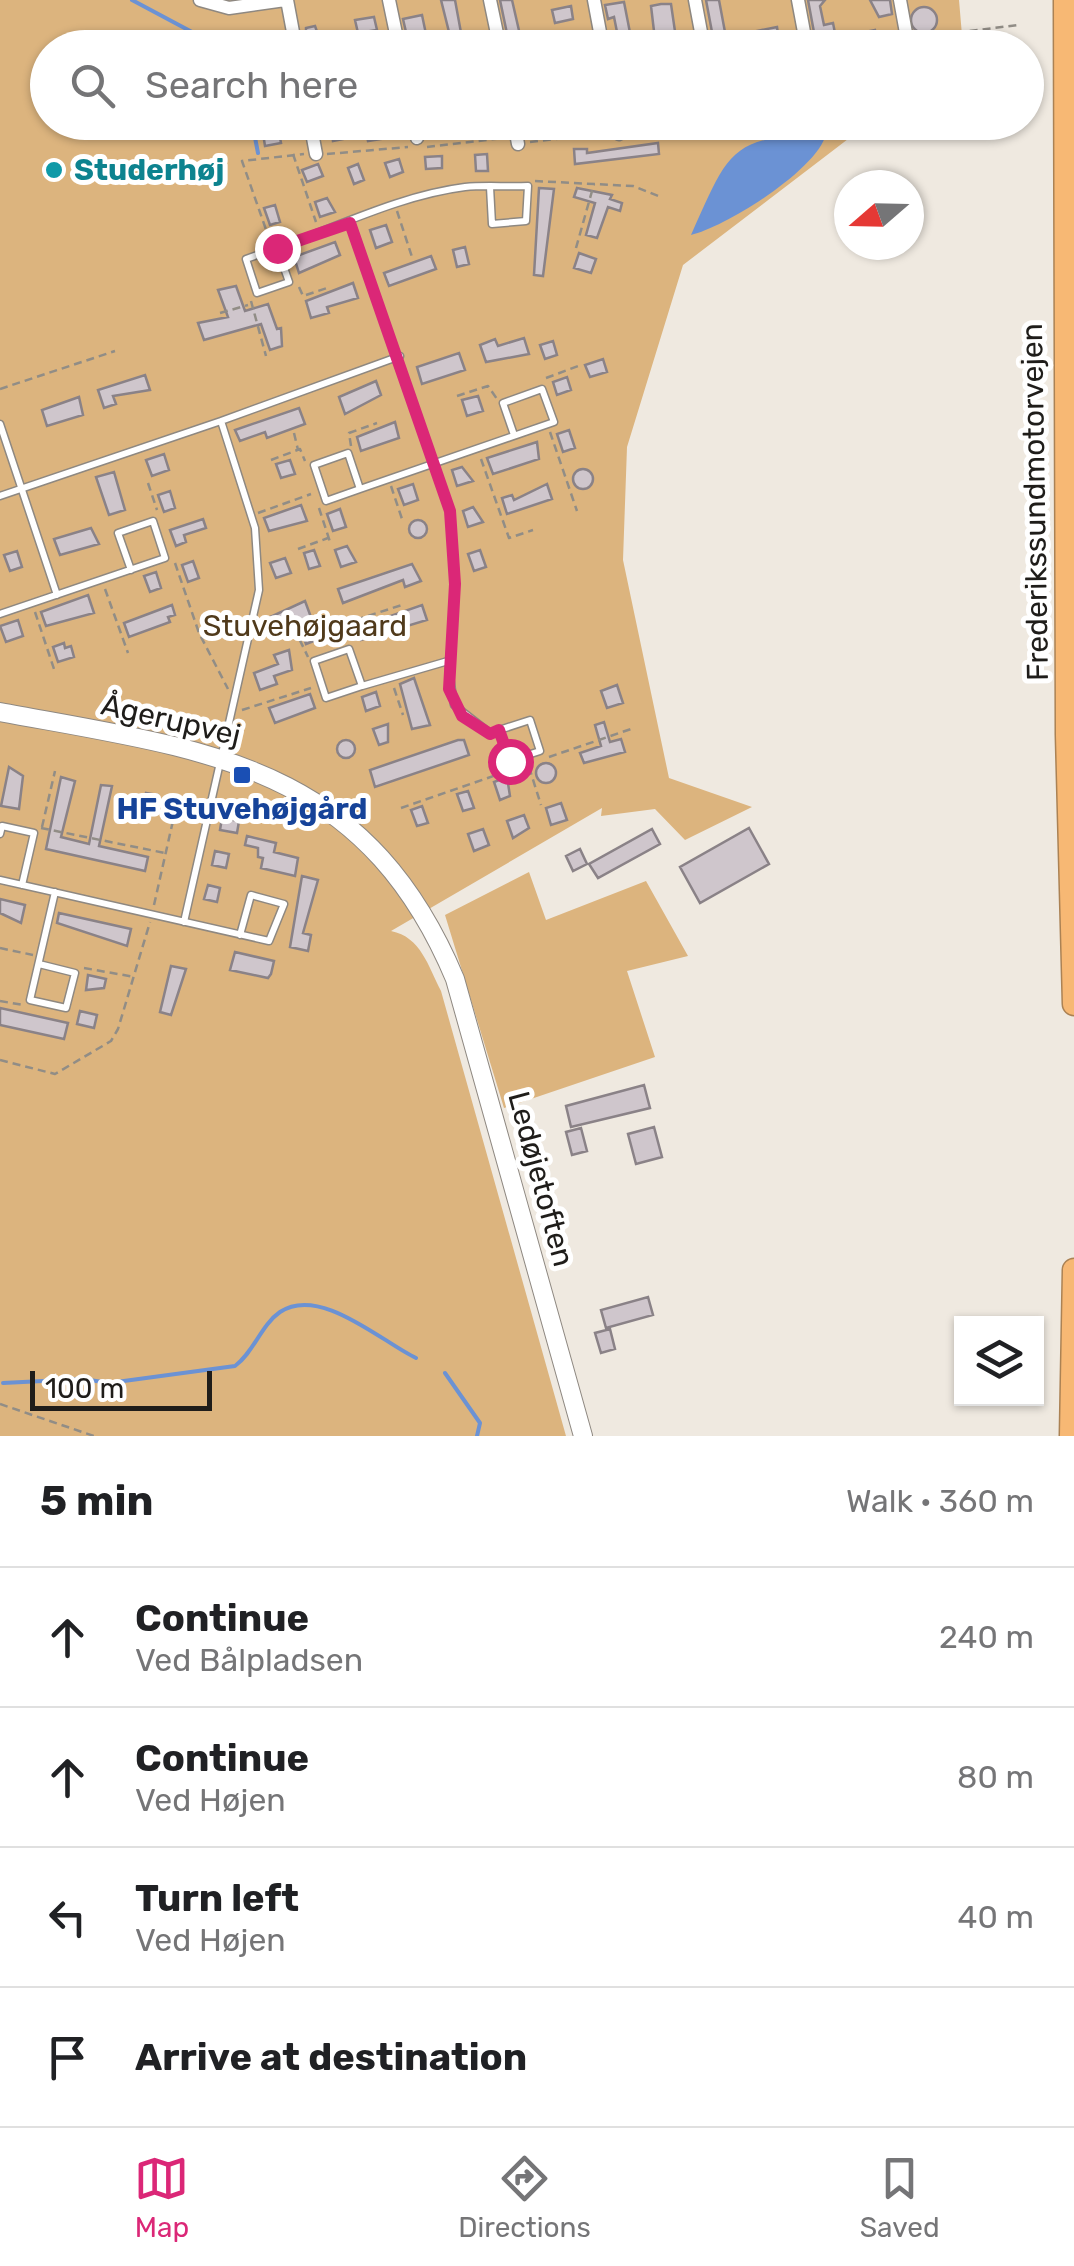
<!DOCTYPE html>
<meta charset="utf-8">
<style>
:root{--surface:#fff;--page:#f6f6f6;--text:#202124;--muted:#757577;--line:#e0e0e0;--accent:#db2777}
body{margin:0;font-family:Rubik,sans-serif;background:var(--page);color:var(--text)}
.controls{position:absolute;right:30px;bottom:30px;display:grid;overflow:hidden;border-radius:0px;box-shadow:0 2px 8px #0004}
.controls button{width:90px;height:90px;display:grid;place-items:center;padding:0;border:0;border-bottom:2px solid var(--line);background:var(--surface);color:var(--text);font:50px sans-serif}
.compass{position:absolute;left:834px;top:170px;width:90px;height:90px;border-radius:50%;background:var(--surface);box-shadow:0 2px 8px #0004;rotate:250deg}
.scale{position:absolute;left:30px;bottom:25px;width:182px;box-sizing:border-box;padding-left:10px;border:5px solid #1f1d1a;border-top:0;font-size:28px;line-height:35px;white-space:nowrap;color:#1f1d1a;-webkit-text-stroke:8px #fff;paint-order:stroke}
.stop{position:absolute;width:30px;height:30px;margin:-22px;border:8px solid #db2777;border-radius:50%;background:#fff}
.stop.end{background:#db2777;border-color:#fff;box-shadow:0 2px 10px #0008}
.list{margin:0;padding:0;list-style:none}
h2{display:flex;justify-content:space-between;align-items:center;height:130px;margin:0;padding:0 40px;font-size:42px}
h2 small{font-size:32px;font-weight:400;color:var(--muted)}
.list li{display:grid;grid-template-columns:65px 1fr auto;gap:30px;align-items:center;box-sizing:border-box;height:140px;padding:0 40px;border-top:2px solid var(--line)}
.list b{display:block;font-size:38px;white-space:nowrap}
.list p{margin:0;font-size:32px;white-space:nowrap;color:var(--muted)}
.list em{font-size:32px;font-style:normal;color:var(--muted)}
.icon{flex:none;width:55px;height:55px;fill:none;stroke:currentColor;stroke-width:2;stroke-linecap:round;stroke-linejoin:round}
.map{position:relative;flex:none;width:1074px;height:1436px;overflow:hidden}
.search{position:absolute;background:var(--surface);box-shadow:0 2px 8px #0004;left:30px;right:30px;top:30px;height:110px;display:flex;align-items:center;gap:25px;box-sizing:border-box;padding:0 35px;border-radius:55px;color:var(--muted);font-size:38px}
.sheet{height:690px;background:var(--surface)}
nav{display:flex;justify-content:space-around;align-items:center;box-sizing:border-box;height:140px;border-top:2px solid var(--line);background:var(--surface);font-size:28px;color:var(--muted)}
nav a{display:grid;justify-items:center;gap:5px}
nav .on{color:var(--accent)}
.map>svg:first-child{display:block}
.green{fill:#dcb47e}
.water{fill:#6b92d4}
.lines{fill:none;stroke-linecap:round;stroke-linejoin:round}
.stream{stroke:#6b92d4;stroke-width:4}
.building{fill:#cfc6cc;stroke:#8a8287;stroke-width:2.5}
.lane-casing{stroke:#8e8881;stroke-width:9}
.street-casing{stroke:#8e8881;stroke-width:15}
.secondary-casing{stroke:#8e8881;stroke-width:20}
.highway-casing{stroke:#ab8254;stroke-width:25}
.path{stroke:#918d86;stroke-width:2.5;stroke-dasharray:8 5;stroke-linecap:butt}
.lane{stroke:#fff;stroke-width:6}
.street{stroke:#fff;stroke-width:12}
.secondary{stroke:#fff;stroke-width:18}
.highway{stroke:#f7b874;stroke-width:22}
.route{stroke:#db2777;stroke-width:12}
.culture-dot{fill:#0f9aa8;stroke:#fff;stroke-width:4}
.transit-dot{fill:#1a4fb4;stroke:#fff;stroke-width:4}
.labels{text-anchor:middle;dominant-baseline:central;stroke-width:10;stroke-linejoin:round;paint-order:stroke}
.culture-label{font-size:30px;font-weight:bold;fill:#0d838f;stroke:#fff;text-anchor:start}
.street-label{font-size:30px;fill:#1f1d1a;stroke:#fff}
.park-label{font-size:30px;fill:#503a1b;stroke:#fff}
.transit-label{font-size:30px;font-weight:bold;fill:#164399;stroke:#fff}
</style>
<div class="map">
<svg width="1074" height="1436" viewBox="0 0 1074 1436">
<rect width="100%" height="100%" fill="#efe9e0"/>
<!-- green -->
<path class="green" d="M0 0H959L963 47 48 48V122L869 123 683 265 627 447 623 560 669 778 752 807 685 840 655 809 601 816 602 808 391 931C421 937 428 966 441 991L566 1436H0Z
M529 872 546 920 646 881 688 956 627 971 655 1057 504 1108 445 915Z"/>
<!-- water -->
<path class="water" d="M826 134C818 169 726 227 691 235 729 152 728 136 826 134Z"/>
<g class="lines">
<!-- stream -->
<path class="stream" d="M132 0 222 48
M252 122 258 153
M445 1373 480 1423 477 1436
M3 1383 83 1379 109 1383 235 1366C254 1352 261 1325 280 1312 320 1285 382 1342 416 1358"/>
</g>
<!-- building -->
<path class="building" d="M441 0H455L462 38 451 40Z
M500 0H512L523 48H510Z
M706 0H719L728 48H715Z
M808 0H825L820 6 824 25 833 23 838 48H826L825 41 816 43Z
M870 0H890L892 14 879 17Z
M624 2 633 48H613L611 38 618 37 614 17 608 19 605 5Z
M661 4H671L677 45 656 48 651 6Z
M571 6 573 19 555 23 552 10Z
M911 20a13 13 0 1 1 26 0a13 13 0 1 1-26 0Z
M422 15 426 34 406 32 403 19Z
M374 17 377 30 358 33 355 20Z
M315 26 322 46 306 48V28Z
M777 27 779 41 770 42 771 48H760L757 31Z
M875 30 879 48H859L856 34Z
M277 122 281 143 265 146 262 127Z
M320 122H339L343 139 333 141 332 133 323 135Z
M364 122H378L381 139 368 141Z
M658 143 659 154 575 164 574 149H587V153Z
M487 154 488 171H476L475 155Z
M442 156V168L426 169 425 157Z
M399 159 403 172 390 177 385 163Z
M318 164 323 176 307 182 302 170Z
M358 164 364 180 354 184 348 168Z
M539 188 554 189 543 276 534 275Z
M577 188 612 195 610 199 622 203 620 211 608 207 597 238 586 235 595 203 574 197Z
M327 198 335 212 320 217 315 202Z
M275 205 280 222 270 225 264 208Z
M386 225 392 242 376 248 370 230Z
M335 242 340 255 299 273 294 257Z
M465 247 469 264 457 267 453 250Z
M579 253 596 259 591 273 574 268Z
M431 256 436 269 389 286 384 273Z
M353 283 358 298 327 307 329 313 311 318 306 301Z
M236 286 245 311 268 304 277 329 281 328 282 346 270 350 261 324 204 340 198 323 228 317 218 290Z
M524 338 529 354 486 362 480 345 495 339 498 346Z
M553 341 557 355 545 359 540 345Z
M459 353 465 370 422 384 417 367Z
M603 359 607 372 590 377 585 365Z
M145 375 150 390 113 396 116 404 104 408 98 390Z
M567 377 571 390 557 395 553 382Z
M376 381 381 395 345 414 339 397Z
M478 396 483 411 467 416 462 400Z
M79 397 83 415 47 426 42 410Z
M299 408 305 424 267 438 265 432 240 441 235 430Z
M395 422 399 438 361 451 357 437Z
M569 430 575 448 563 452 557 434Z
M537 442 539 459 493 474 487 458Z
M164 454 169 470 152 476 146 460Z
M290 460 295 474 281 478 276 464Z
M462 467 473 481 457 486 452 470Z
M573 479a10 10 0 1 1 20 0a10 10 0 1 1-20 0Z
M114 472 125 510 109 515 96 477Z
M413 484 418 500 404 505 398 489Z
M547 484 552 499 507 514 502 498 512 495 514 500Z
M170 491 175 508 164 512 158 495Z
M301 505 307 521 269 531 264 518Z
M473 507 483 522 468 527 463 511Z
M340 509 346 527 333 531 327 514Z
M203 519 206 528 184 535 186 542 176 546 170 530Z
M409 529a9 9 0 1 1 18 0a9 9 0 1 1-18 0Z
M91 528 99 544 60 555 54 539Z
M347 546 356 562 341 567 335 550Z
M314 550 320 566 309 569 304 553Z
M480 550 486 567 474 571 468 554Z
M17 551 22 567 10 571 4 555Z
M285 558 291 573 276 578 270 563Z
M193 561 199 578 188 582 182 565Z
M412 564 421 581 405 587 403 580 343 603 338 589Z
M156 572 161 588 150 592 144 576Z
M88 595 94 613 46 626 41 612Z
M305 601 319 639 306 644 300 627 272 636 266 619Z
M172 605 175 615 168 617 170 622 129 637 124 623Z
M422 605 427 620 361 640 356 628Z
M18 620 23 636 6 642 0 626Z
M64 643 65 648 71 646 74 657 58 662 53 647Z
M289 650 292 670 274 676 277 684 260 690 254 673 278 664 274 655Z
M414 678 430 725 412 729 400 684Z
M617 685 623 703 607 708 601 691Z
M376 692 380 706 366 711 362 697Z
M310 694 315 708 275 723 269 708Z
M604 722 610 742 621 739 625 752 584 763 580 753 601 746 595 725Z
M388 724V742L379 745 373 729Z
M458 740H464L469 755 375 787 370 770Z
M337 749a9 9 0 1 1 18 0a9 9 0 1 1-18 0Z
M536 773a10 10 0 1 1 20 0a10 10 0 1 1-20 0Z
M9 767 23 776 19 809 1 806Z
M61 777 75 781 61 837 89 844 101 785 112 786 99 846 148 857 145 871 46 849Z
M507 777 510 796 500 800 494 782Z
M468 791 474 808 463 811 457 794Z
M146 793 158 795 155 811 143 809Z
M561 803 567 820 551 825 546 808Z
M422 806 428 823 417 826 411 810Z
M524 815 529 828 513 838 507 821Z
M222 818 239 821 237 833 220 830Z
M749 828 769 864 700 903 680 867Z
M483 829 489 845 474 851 468 834Z
M652 829 660 844 598 878 589 864Z
M247 836 276 843 274 852 298 858 295 876 261 868 263 858 258 857V848L245 845Z
M580 849 587 864 573 871 566 856Z
M215 851 229 854 226 868 212 865Z
M302 876 318 880 303 933 311 935 308 951 290 947Z
M208 885 220 888 217 902 204 899Z
M0 899 25 905 21 923 0 913Z
M59 913 131 929 127 946 57 923Z
M235 952 274 961 271 974 268 978 230 970Z
M171 966 186 969 171 1015 160 1012Z
M88 975 106 979 104 988 86 990Z
M0 1008 68 1023 64 1039 0 1025Z
M80 1011 97 1015 94 1028 77 1024Z
M644 1085 650 1108 571 1127 566 1106Z
M654 1127 662 1157 636 1164 628 1134Z
M581 1128 587 1151 572 1155 566 1132Z
M648 1297 653 1315 606 1328 601 1310Z
M610 1329 615 1349 601 1353 595 1333Z"/>
<g class="lines">
<!-- lane casing -->
<g class="lane-casing">
<path id="lane" d="M351 223 450 511 455 584 449 669 454 705 490 733 530 720 540 751 509 761 499 730
M277 248 246 259 257 293 289 282 277 248C337 227 401 195 465 187 485 185 507 187 528 186L526 221 492 224 490 187
M0 424 57 595
M348 453 360 489 326 501 314 465Z
M360 489 554 422 542 389 503 403 514 435
M0 496 221 421
M0 614 165 558 153 521 118 533 131 570
M362 686 326 698 314 661 349 649 362 686 448 661
M0 834 2 826 34 833 22 885
M0 880C90 900 180 921 269 941L284 904 251 895 240 935
M184 922 259 590 255 528 221 421 400 356
M39 964 75 973 66 1008 30 1000 55 892"/>
</g>
<!-- street casing -->
<g class="street-casing">
<path id="street" d="M200 0 229 8 285 0
M287 0 296 48
M389 0 399 48
M490 0 500 48
M594 0 603 48
M695 0 704 48
M798 0 807 48
M900 0 908 44 918 43
M310 122 316 154
M413 122 417 138
M514 122 518 144
M617 122 619 134
M718 122 719 126"/>
</g>
<!-- secondary casing -->
<g class="secondary-casing">
<path id="secondary" d="M0 712C205 750 364 762 455 979L583 1436"/>
</g>
<!-- highway casing -->
<g class="highway-casing">
<path id="highway" d="M1065 0 1067 735 1074 1004
M1071 1436 1074 1270"/>
</g>
<!-- path -->
<path class="path" d="M931 36 1018 25
M732 125 799 122
M633 132 709 126
M530 142 605 133
M427 147 503 138
M293 154 316 222
M327 154 408 147
M535 181 633 186 661 197
M397 211 412 257
M270 241 242 161 304 154
M576 248 594 184
M299 287 303 296 330 287
M251 301 266 356
M220 313 248 305
M546 378 581 365
M0 389 115 351
M457 396 488 386 497 399
M550 432 577 511
M294 433 298 450
M351 446 349 433 377 423
M481 459 509 538 533 530
M271 460 300 449 305 461
M148 483 157 510
M391 486 403 522
M319 508 331 545
M258 513 311 494
M298 549 328 538
M175 563 199 633 228 689
M105 589 128 653
M35 612 55 672
M294 628 308 657
M355 640 349 622 405 604
M394 688 403 715
M242 710 311 688
M549 757 631 729
M529 767 541 805
M401 808 508 771
M42 827 55 771
M41 828 165 853
M154 905 179 794
M0 948 33 955
M84 968 135 977
M0 1001 23 1005
M0 1060 55 1074 111 1041 118 1029 150 922
M0 1404 94 1436"/>
<!-- lane -->
<use href="#lane" class="lane"/>
<!-- street -->
<use href="#street" class="street"/>
<!-- secondary -->
<use href="#secondary" class="secondary"/>
<!-- highway -->
<use href="#highway" class="highway"/>
</g>
<g class="lines">
<!-- route -->
<path class="route" d="M277 248 350 223 450 511 455 584 449 689 462 716 490 734 499 730 510 761"/>
</g>
<!-- markers -->
<circle class="culture-dot" cx="54" cy="170" r="10"/>
<rect class="transit-dot" x="232" y="765" width="20" height="20" rx="5"/>
<g class="labels">
<!-- culture labels -->
<g class="culture-label">
<text x="74" y="170">Studerhøj</text>
</g>
<!-- street labels -->
<g class="street-label">
<text transform="translate(1035 502) rotate(-91)">Frederikssundmotorvejen</text>
<text transform="translate(171 720) rotate(13)">Ågerupvej</text>
<text transform="translate(541 1179) rotate(75)">Ledøjetoften</text>
</g>
<!-- park labels -->
<g class="park-label">
<text x="305" y="626">Stuvehøjgaard</text>
</g>
<!-- transit labels -->
<g class="transit-label">
<text x="242" y="809">HF Stuvehøjgård</text>
</g>
</g>
</svg>
<div class="controls">
<button><svg class="icon" aria-label="layers" viewBox="0 0 24 24"><path d="M12 4l9 5-9 5-9-5zM3 14l9 5 9-5"/></svg></button>
</div>
<svg class="compass" viewBox="-18 -18 36 36"><path d="M0-13l5 13h-10z" fill="#e53935"/><path d="M0 13l5-13h-10z" fill="#757577"/></svg>
<div class="scale">100 m</div>
<div class="stop" style="left:510px;top:761px"></div>
<div class="stop end" style="left:277px;top:248px"></div>
<div class="search"><svg class="icon" aria-label="search" viewBox="0 0 24 24"><circle cx="10" cy="10" r="6"/><path d="M15 15l6 6"/></svg>Search here</div>
</div>
<section class="sheet">
<h2>5 min<small>Walk · 360 m</small></h2>
<ul class="list">
<li><svg class="icon" aria-label="ahead" viewBox="0 0 24 24"><path d="M12 20V5M6 11l6-6 6 6"/></svg><div><b>Continue</b><p>Ved Bålpladsen</p></div><em>240 m</em></li>
<li><svg class="icon" aria-label="ahead" viewBox="0 0 24 24"><path d="M12 20V5M6 11l6-6 6 6"/></svg><div><b>Continue</b><p>Ved Højen</p></div><em>80 m</em></li>
<li><svg class="icon" aria-label="left" viewBox="0 0 24 24"><path d="M17 20v-9H6M10 6l-5 5 5 5"/></svg><div><b>Turn left</b><p>Ved Højen</p></div><em>40 m</em></li>
<li><svg class="icon" aria-label="arrive" viewBox="0 0 24 24"><path d="M6 21V4h12l-3 4 3 4H6"/></svg><div><b>Arrive at destination</b></div></li>
</ul>
</section>
<nav>
<a class="on"><svg class="icon" aria-label="map" viewBox="0 0 24 24"><path d="M3 6l6-2 6 2 6-2v14l-6 2-6-2-6 2zM9 4v14M15 6v14"/></svg>Map</a>
<a><svg class="icon" aria-label="directions" viewBox="0 0 24 24"><path d="M12 3l9 9-9 9-9-9zM9 14v-3h6M13 9l2 2-2 2"/></svg>Directions</a>
<a><svg class="icon" aria-label="saved" viewBox="0 0 24 24"><path d="M7 4h10v16l-5-4-5 4z"/></svg>Saved</a>
</nav>
